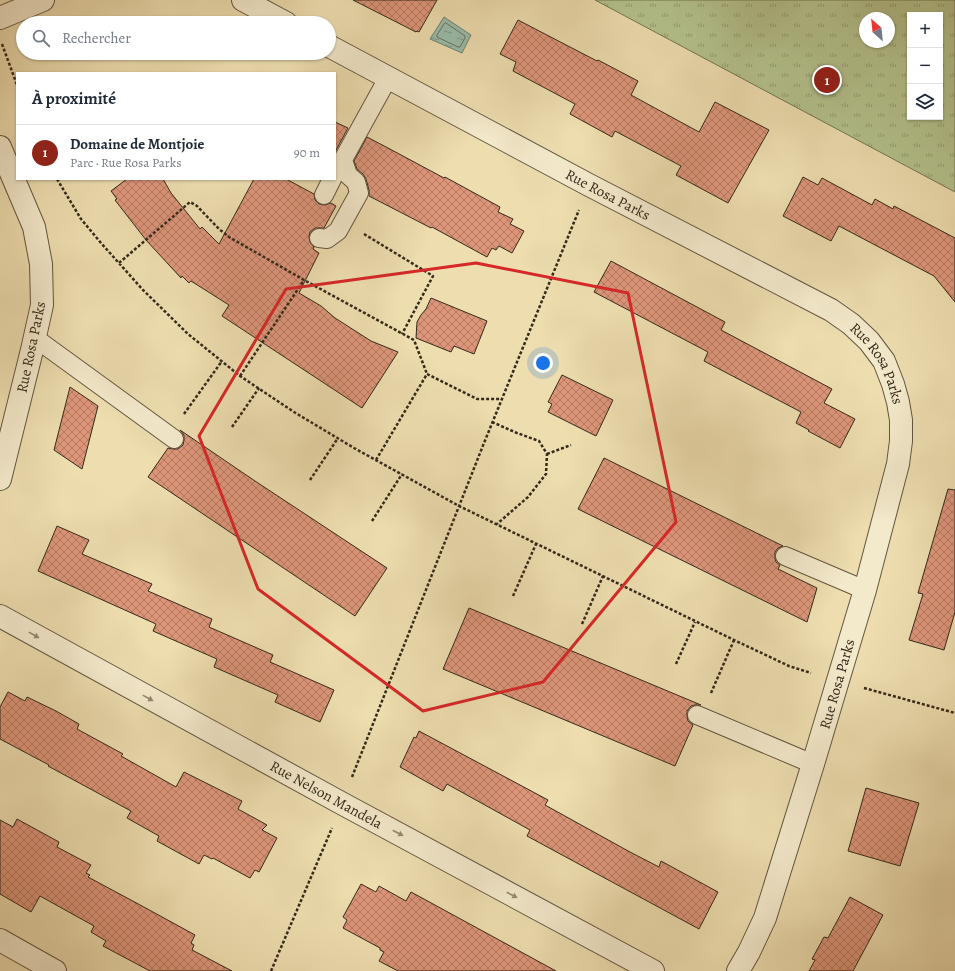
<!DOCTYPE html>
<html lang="fr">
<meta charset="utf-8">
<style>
:root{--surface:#fff;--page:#f6f6f7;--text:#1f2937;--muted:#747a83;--line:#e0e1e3;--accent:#8f2418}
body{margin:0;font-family:Alegreya,serif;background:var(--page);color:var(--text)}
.controls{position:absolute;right:12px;top:12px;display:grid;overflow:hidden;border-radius:0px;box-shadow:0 1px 3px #0004}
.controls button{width:36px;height:36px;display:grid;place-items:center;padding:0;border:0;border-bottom:1px solid var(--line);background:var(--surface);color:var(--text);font:20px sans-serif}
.compass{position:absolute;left:859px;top:12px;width:36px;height:36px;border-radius:50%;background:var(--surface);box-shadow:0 1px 3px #0004;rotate:333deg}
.you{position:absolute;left:543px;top:363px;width:14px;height:14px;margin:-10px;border:3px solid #fff;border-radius:50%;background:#1a73e8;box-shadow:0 0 0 6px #1a73e833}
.badge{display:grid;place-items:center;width:26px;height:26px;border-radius:50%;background:var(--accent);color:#fff;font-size:13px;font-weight:700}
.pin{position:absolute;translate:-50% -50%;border:2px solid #fff;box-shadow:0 1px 4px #0006}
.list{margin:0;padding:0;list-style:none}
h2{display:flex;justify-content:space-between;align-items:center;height:52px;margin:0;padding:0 16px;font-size:17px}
h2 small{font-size:13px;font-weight:400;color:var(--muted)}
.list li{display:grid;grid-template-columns:26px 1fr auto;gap:12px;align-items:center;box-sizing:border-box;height:56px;padding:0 16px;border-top:1px solid var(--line)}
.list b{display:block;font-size:15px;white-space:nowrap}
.list p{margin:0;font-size:13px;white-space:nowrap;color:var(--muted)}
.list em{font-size:13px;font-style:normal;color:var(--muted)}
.icon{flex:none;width:22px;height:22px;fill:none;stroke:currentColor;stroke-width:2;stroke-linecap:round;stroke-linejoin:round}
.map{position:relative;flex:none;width:955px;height:971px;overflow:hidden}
.search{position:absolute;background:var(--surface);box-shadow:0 1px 3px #0004;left:16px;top:16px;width:320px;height:44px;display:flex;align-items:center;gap:10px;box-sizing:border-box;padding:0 14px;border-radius:22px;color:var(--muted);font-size:15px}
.panel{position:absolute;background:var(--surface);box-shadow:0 1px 3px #0004;left:16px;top:72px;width:320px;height:108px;border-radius:0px}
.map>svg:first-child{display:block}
.park{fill:url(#park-tufts);stroke:#747654;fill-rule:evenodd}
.water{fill:url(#water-ripples);stroke:#718170}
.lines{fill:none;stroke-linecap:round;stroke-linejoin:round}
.shore{stroke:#667262;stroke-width:1}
.building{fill:url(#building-cross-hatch);stroke:#34291a}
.lane-casing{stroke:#62563f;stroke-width:20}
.street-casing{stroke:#62563f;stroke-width:24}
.path{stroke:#34291a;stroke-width:2.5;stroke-dasharray:3 2;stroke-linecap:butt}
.lane{stroke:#f3e9cb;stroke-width:18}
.street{stroke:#f3e9cb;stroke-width:22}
.oneway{fill:#948972}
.marked{fill:none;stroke:#d62828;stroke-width:3;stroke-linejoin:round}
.labels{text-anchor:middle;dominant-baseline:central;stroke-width:3;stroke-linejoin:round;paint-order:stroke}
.street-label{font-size:15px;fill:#34291a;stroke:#f3e9cb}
</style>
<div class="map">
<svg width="955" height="971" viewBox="0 0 955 971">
<defs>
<pattern id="park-tufts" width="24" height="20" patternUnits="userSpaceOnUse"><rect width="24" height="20" fill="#b4c28d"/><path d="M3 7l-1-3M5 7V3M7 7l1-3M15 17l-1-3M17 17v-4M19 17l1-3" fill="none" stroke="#939e72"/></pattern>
<pattern id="water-ripples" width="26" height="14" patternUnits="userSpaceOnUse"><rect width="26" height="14" fill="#99bcaa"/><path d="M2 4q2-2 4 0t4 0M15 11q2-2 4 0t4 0" fill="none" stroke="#7e998a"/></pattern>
<pattern id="building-cross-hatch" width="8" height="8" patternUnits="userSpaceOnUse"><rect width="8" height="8" fill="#dd957a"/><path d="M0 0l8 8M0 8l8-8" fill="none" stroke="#b47a63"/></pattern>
</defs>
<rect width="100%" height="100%" fill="#edddaf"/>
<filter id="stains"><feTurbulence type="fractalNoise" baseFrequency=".005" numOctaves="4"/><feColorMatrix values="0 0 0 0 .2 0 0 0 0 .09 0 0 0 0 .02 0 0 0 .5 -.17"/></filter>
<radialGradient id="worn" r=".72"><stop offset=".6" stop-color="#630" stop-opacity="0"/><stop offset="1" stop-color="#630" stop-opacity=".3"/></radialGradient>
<!-- park -->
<path class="park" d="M595 0H955V192ZM910 15H940V117H910ZM865 18H889V42H865Z"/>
<!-- water -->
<path class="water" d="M444 17 471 35 462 53 430 39Z"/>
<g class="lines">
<!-- shore -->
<path class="shore" d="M446 23 465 36V38L460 47H458L437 37V35L444 24Z"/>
</g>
<!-- building -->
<path class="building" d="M353 0H437L419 32 417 31 416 32Z
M518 20 597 61 598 60 638 81 631 95 699 132 715 102 769 130 728 203 676 175 681 166 615 131 612 137 570 114 575 104 513 71 516 62 500 54Z
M335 122 348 128 335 152Z
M367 137 388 148 444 178 445 177 500 207 498 212 513 219 510 224 524 231 512 253 499 246 496 250 492 248 487 257 432 227 431 228 369 196V190L366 179 363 174 357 169 354 161Z
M803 177 818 185 822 178 872 205 875 199 893 209 894 206 955 238V302L934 276 839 226 831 241 783 216Z
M127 179H163L171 193 200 229 202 227 219 244 254 179H286L314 194 315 200 319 204 325 205 331 203 336 206 324 228H315L310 232 309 237 310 242 314 247 313 249 319 253 299 293 321 306 335 318 371 341 398 352 362 408 222 316 229 305 191 281 189 283 182 276 181 278 146 240 115 200 117 199 111 191Z
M611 261 725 322 721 330 832 389 824 403 855 419 840 448 808 431 809 430 796 423 801 412 704 361 708 352 594 292Z
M431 298 487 321 474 354 454 346 451 352 416 338 417 322 421 315 426 309Z
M562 375 613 400 596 436 548 412 552 404 548 402Z
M70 387 98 406 82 469 54 450Z
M180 430 255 481 387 568 355 616 148 477 168 448 173 449H178L183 445 184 440V435Z
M604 458 783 546 778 548 775 552V558L776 562 780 565 778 569 817 588 807 622 578 509Z
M948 489 955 490V612L944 650 909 640 923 594 918 593Z
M57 526 89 540 82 554 152 584 148 591 212 619 209 627 273 655 270 662 334 690 320 722 275 702 278 695 214 667 217 659 153 631 156 624 38 571Z
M469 608 701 705H695L691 706 687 711V716L688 721 693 725 675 766 443 669Z
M8 692 25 701 27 697 56 711 79 724 77 729 123 754 121 756 176 787 184 772 242 801 238 809 267 825 262 830 277 838 259 872 255 870 250 878 213 858 212 859 204 855 199 864 157 841 159 836 127 818 131 811 48 766 49 765 0 739V707Z
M419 731 548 800 545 805 630 852 659 867 661 861 718 892 699 929 527 836 530 830 447 784 443 791 400 767 414 737 416 738Z
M866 788 919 803 900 866 848 851Z
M17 819 59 842 57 847 91 865 86 873 90 875 88 877 142 906 195 935 191 943 194 945 192 950 232 971H150L103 946 106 941 91 932 94 926 40 896 31 912 0 894V820L13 827Z
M361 884 376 892 379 886 406 901 411 892 556 971H398L379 961 384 952 380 950V948L343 928 347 920 343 917Z
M850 897 883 915 853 971H809L815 960 812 959 824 937 828 938Z"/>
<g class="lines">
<!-- lane casing -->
<g class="lane-casing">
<path id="lane" d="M335 174 388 78
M324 195 332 179
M319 238 327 239 338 231 359 193 356 182 348 175 343 160
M35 338 174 439
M785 556 865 590
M697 715 813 764"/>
</g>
<!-- street casing -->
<g class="street-casing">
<g id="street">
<path d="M243 0 286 23"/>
<path d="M0 18 43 0"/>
<path id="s1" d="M329 46 589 185 831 310 851 324 869 341 884 361 893 384 898 402 901 420V441L898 464 865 590 813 764 765 918 749 952 738 971"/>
<path d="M0 147 34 227 41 264 42 305 32 350 0 479"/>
<path id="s2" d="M0 616 343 804 653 971"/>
<path d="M0 940 55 971"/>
</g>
</g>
<!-- path -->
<path class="path" d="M2 44 17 85
M57 179 81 219 101 243 143 290 188 334 240 376 294 412 354 448 459 506 734 640 789 666 811 673
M364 234 433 276 402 334
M119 263 190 202 197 206 219 229 229 237 304 280 414 340 427 374
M240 376 304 280
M184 414 222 361
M492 422 517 433 539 441 547 454 546 474 528 497 497 524
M232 427 259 388
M547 454 571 445
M376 460 427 374 477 399H502
M310 480 338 438
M372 521 402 474
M513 596 536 544
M582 624 603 576
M676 664 695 622
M864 688 955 713
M711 693 734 640
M352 777 484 443 579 210
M271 971 332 828"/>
<!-- lane -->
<use href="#lane" class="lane"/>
<!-- street -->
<use href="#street" class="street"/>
</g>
<!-- one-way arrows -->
<defs><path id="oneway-solid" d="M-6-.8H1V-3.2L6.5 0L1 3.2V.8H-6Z"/></defs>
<g class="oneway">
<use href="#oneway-solid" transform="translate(34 635) rotate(29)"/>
<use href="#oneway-solid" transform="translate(148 698) rotate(29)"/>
<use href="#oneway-solid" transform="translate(398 833) rotate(28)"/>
<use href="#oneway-solid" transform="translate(512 895) rotate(28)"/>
</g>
<!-- marked area -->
<path class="marked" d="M476 263 628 293 676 522 543 682 423 711 258 589 199 436 286 289Z"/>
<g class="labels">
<!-- street labels -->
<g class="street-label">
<text stroke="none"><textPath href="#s1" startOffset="316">Rue Rosa Parks</textPath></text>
<text transform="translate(31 347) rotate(-78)">Rue Rosa Parks</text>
<text stroke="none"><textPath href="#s1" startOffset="640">Rue Rosa Parks</textPath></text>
<text transform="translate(837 684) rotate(-74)">Rue Rosa Parks</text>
<text stroke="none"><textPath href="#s2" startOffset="372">Rue Nelson Mandela</textPath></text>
</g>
</g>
<rect width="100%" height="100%" filter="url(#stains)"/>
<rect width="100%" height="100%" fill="url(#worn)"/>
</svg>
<div class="controls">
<button>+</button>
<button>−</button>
<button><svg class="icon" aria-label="layers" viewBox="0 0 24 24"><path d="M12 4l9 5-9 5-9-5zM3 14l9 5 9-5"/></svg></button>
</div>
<svg class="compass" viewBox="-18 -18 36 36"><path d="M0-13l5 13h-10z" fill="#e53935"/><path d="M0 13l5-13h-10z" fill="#747a83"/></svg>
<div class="you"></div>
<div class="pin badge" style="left:827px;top:80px">1</div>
<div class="search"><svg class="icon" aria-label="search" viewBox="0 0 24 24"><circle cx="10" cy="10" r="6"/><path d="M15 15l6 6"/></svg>Rechercher</div>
<section class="panel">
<h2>À proximité<small></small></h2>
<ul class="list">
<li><span class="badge">1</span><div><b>Domaine de Montjoie</b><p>Parc · Rue Rosa Parks</p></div><em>90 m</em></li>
</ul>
</section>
</div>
